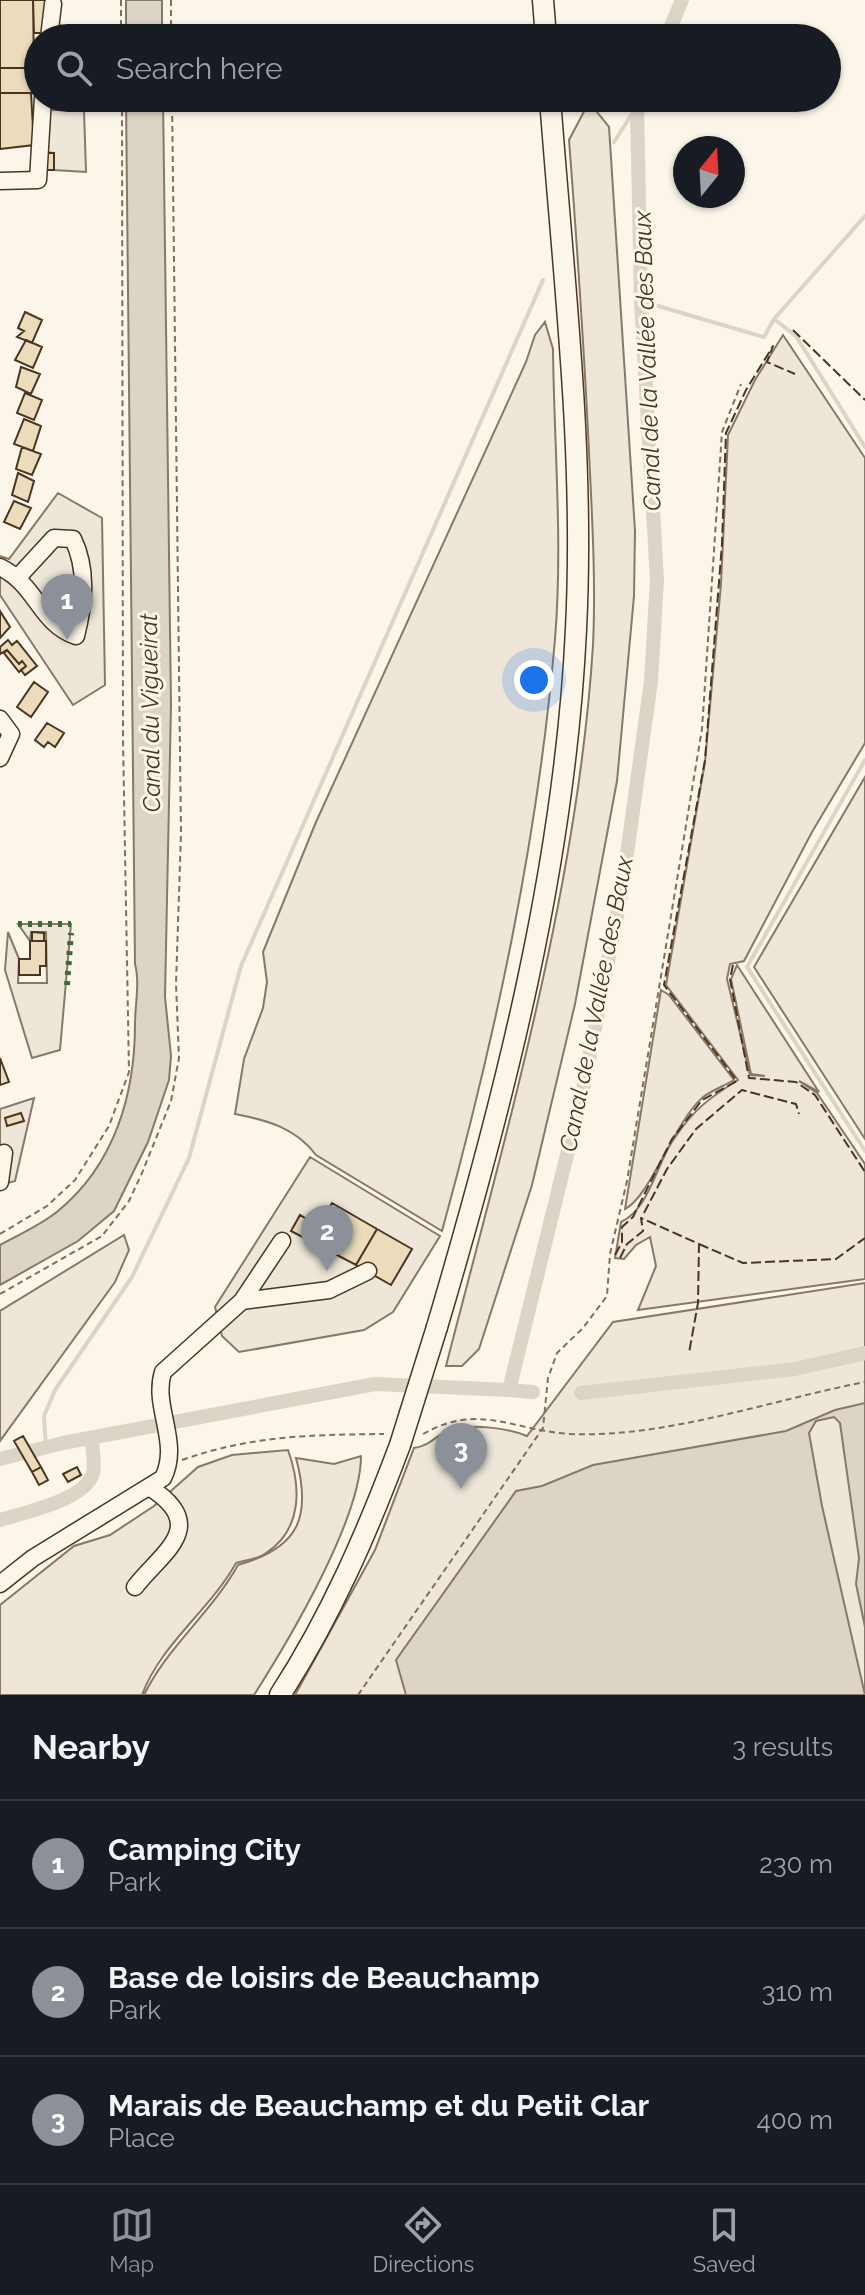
<!DOCTYPE html>
<meta charset="utf-8">
<style>
:root{--surface:#171b24;--page:#20242c;--text:#f1f3f6;--muted:#9ea1a6;--line:#363941;--accent:#8c9099}
body{margin:0;font-family:Raleway,sans-serif;background:var(--page);color:var(--text)}
.compass{position:absolute;left:673px;top:136px;width:72px;height:72px;border-radius:50%;background:var(--surface);box-shadow:0 2px 6px #0004;rotate:18deg}
.you{position:absolute;left:534px;top:680px;width:28px;height:28px;margin:-20px;border:6px solid #fff;border-radius:50%;background:#1a73e8;box-shadow:0 0 0 12px #1a73e833}
.badge{display:grid;place-items:center;width:52px;height:52px;border-radius:50%;background:var(--accent);color:#fff;font-size:26px;font-weight:700}
.pin{position:absolute;translate:-50% -66px;filter:drop-shadow(0 2px 4px #0008)}
.pin::after{content:'';position:absolute;top:42px;width:28px;height:24px;background:inherit;clip-path:polygon(0 0,100% 0,50% 100%)}
.list{margin:0;padding:0;list-style:none}
h2{display:flex;justify-content:space-between;align-items:center;height:104px;margin:0;padding:0 32px;font-size:34px}
h2 small{font-size:26px;font-weight:400;color:var(--muted)}
.list li{display:grid;grid-template-columns:52px 1fr auto;gap:24px;align-items:center;box-sizing:border-box;height:128px;padding:0 32px;border-top:2px solid var(--line)}
.list b{display:block;font-size:30px;white-space:nowrap}
.list p{margin:0;font-size:26px;white-space:nowrap;color:var(--muted)}
.list em{font-size:26px;font-style:normal;color:var(--muted)}
.icon{flex:none;width:44px;height:44px;fill:none;stroke:currentColor;stroke-width:2;stroke-linecap:round;stroke-linejoin:round}
.map{position:relative;flex:none;width:865px;height:1695px;overflow:hidden}
.search{position:absolute;background:var(--surface);box-shadow:0 2px 6px #0004;left:24px;right:24px;top:24px;height:88px;display:flex;align-items:center;gap:20px;box-sizing:border-box;padding:0 28px;border-radius:44px;color:var(--muted);font-size:30px}
.sheet{height:488px;background:var(--surface)}
nav{display:flex;justify-content:space-around;align-items:center;box-sizing:border-box;height:112px;border-top:2px solid var(--line);background:var(--surface);font-size:22px;color:var(--muted)}
nav a{display:grid;justify-items:center;gap:4px}
nav .on{color:var(--accent)}
.map>svg:first-child{display:block}
.green{fill:#ede6d9;stroke:#887966;stroke-width:2}
.parking{fill:#ede7d9;stroke:#887966;stroke-width:2}
.water{fill:#dcd4c6;stroke:#887966;stroke-width:2}
.lines{fill:none;stroke-linecap:round;stroke-linejoin:round}
.stream{stroke:#dcd4c6;stroke-width:4}
.canal{stroke:#dcd4c6;stroke-width:14}
.building{fill:#ecdcbc;stroke:#4a3520;stroke-width:2}
.minor-casing{stroke:#4a3520;stroke-width:19}
.major-casing{stroke:#4a3520;stroke-width:23}
.path{stroke:#7f6f5c;stroke-width:2;stroke-dasharray:6 4;stroke-linecap:butt}
.minor{stroke:#fbf6e9;stroke-width:16}
.major{stroke:#fbf6e9;stroke-width:20}
.major-bridge-casing{stroke:#4a3520;stroke-width:23;stroke-linecap:butt}
.major-bridge{stroke:#fbf6e9;stroke-width:20}
.hedge{stroke:#436837;stroke-width:6;stroke-dasharray:4 6;stroke-linecap:butt}
.fence{stroke:#4a3520;stroke-width:2;stroke-dasharray:10 4;stroke-linecap:butt}
.labels{text-anchor:middle;dominant-baseline:central;stroke-width:6;stroke-linejoin:round;paint-order:stroke}
.water-label{font-size:24px;font-style:italic;fill:#4a3520;stroke:#fbf6e9}
</style>
<div class="map">
<svg width="865" height="1695" viewBox="0 0 865 1695">
<rect width="100%" height="100%" fill="#fbf6e9"/>
<!-- green -->
<path class="green" d="M589 102 609 127 635 531 634 596 617 781 575 1004 532 1185 479 1349 462 1366H446C506 1133 578 886 593 645 596 581 592 516 589 452 584 348 577 244 569 140Z
M545 322 553 349C554 446 563 543 555 639 538 840 495 1038 442 1231L316 1155C296 1128 267 1120 235 1114L244 1059 263 1008 267 982 263 952 316 822 526 362 535 335Z
M783 335 865 458V743L812 832 744 961 730 964 727 979 750 1075 765 1076 751 1074 731 979 737 965 819 1092 799 1081 817 1093 865 1164V1279L638 1310 656 1266 650 1237 636 1245 624 1259 615 1258 621 1222C650 1208 656 1164 674 1139 693 1110 709 1098 738 1080L666 985 705 762 721 584 728 435 755 380Z
M58 493 102 518 105 685 73 705 0 595V556L9 559Z
M865 777V1139L754 967Z
M18 924H71L60 1050 32 1058 5 970 8 932 19 959 18 983H47L46 932H31L30 941Z
M661 990 669 995 734 1080C724 1086 710 1091 702 1098 674 1123 650 1197 625 1209Z
M34 1098 15 1181 0 1185V1109Z
M310 1157 440 1236 393 1312 364 1330 239 1352 222 1336 215 1307Z
M124 1235 129 1250 115 1282 0 1441V1311Z
M865 1283V1695H295L375 1550 414 1448C433 1445 437 1433 452 1429 474 1424 507 1428 527 1436L613 1322Z
M288 1450C301 1486 303 1529 266 1553 259 1559 245 1560 236 1563 210 1610 160 1645 142 1695H0V1605L74 1546 110 1535 154 1506 198 1467 232 1455Z
M361 1456C361 1519 289 1640 254 1695H144C167 1647 212 1612 238 1565 299 1548 312 1517 296 1458L334 1464Z"/>
<!-- parking -->
<path class="parking" d="M48 110H84L86 172 54 170V153L44 152Z"/>
<!-- water -->
<path class="water" d="M126 0H162V38H126Z
M126 98H163L171 705 165 997 171 1056 169 1080 148 1142 114 1211 78 1241 0 1285V1245C20 1234 41 1225 58 1211 115 1164 135 1094 135 1024 135 1004 140 983 135 964Z
M865 1403V1627L856 1584 859 1558 840 1423 834 1417 816 1421 809 1433 822 1506 865 1695H406L396 1660 516 1491 542 1486 593 1465 786 1431 835 1410Z"/>
<g class="lines">
<!-- stream -->
<path class="stream" d="M614 142 637 106
M641 301 764 337 774 319 865 216
M774 319 796 336 865 447
M865 760 747 967 865 1151
M46 1448 44 1416 55 1390 132 1277 189 1158 241 966 543 280"/>
<!-- canal -->
<path class="canal" d="M666 38 682 0
M509 1390 533 1392
M581 1393 795 1369 865 1353
M0 1459 63 1443 375 1384 509 1390 582 1094 622 890 651 681 657 580 641 301 637 106 640 98
M0 1520C23 1513 81 1501 92 1476 96 1467 92 1449 92 1438"/>
</g>
<!-- building -->
<path class="building" d="M0 0H33L34 68H0Z
M33 0H46V33H34Z
M0 68H34V93H0Z
M0 93H31L34 145 0 149Z
M45 153H54V170H45Z
M25 312 42 320 32 343 17 337 24 331 18 328Z
M26 340 42 347 33 368 15 360Z
M21 367 40 374 31 394 16 387Z
M25 393 42 400 34 420 17 413Z
M24 419 41 426 33 451 14 444Z
M22 447 41 454 32 475 16 469Z
M18 473 34 481 28 502 12 495Z
M14 501 31 508 20 529 4 522Z
M0 611 10 627 0 638Z
M8 640 12 645 17 641 37 666 25 675 21 670 26 666 22 661 19 664 7 650 0 654V647Z
M7 650 19 664 22 661 26 666 19 672 4 653Z
M34 682 48 692 31 717 17 707Z
M47 723 64 733 55 747 48 742 44 747 35 740Z
M32 932 44 933V941H32Z
M30 941H46V966H40V975H19V959H30Z
M0 1058 9 1082 0 1085Z
M21 1113 24 1121 7 1126 5 1118Z
M332 1203 377 1229 356 1265 291 1231 300 1215 318 1226Z
M377 1229 412 1249 391 1285 356 1265Z
M23 1436 41 1467 32 1472 14 1441Z
M41 1467 48 1480 39 1485 32 1472Z
M77 1467 81 1475 68 1482 63 1474Z"/>
<g class="lines">
<!-- minor casing -->
<g class="minor-casing">
<path id="minor" d="M49 38 53 4
M0 181 38 180 43 98
M0 567C37 585 39 623 76 636 84 604 88 570 73 539L54 538 19 576
M0 719 11 734 0 758
M0 1182 4 1153
M242 1301 329 1290 368 1271
M0 1584 33 1558 163 1478C181 1442 152 1407 163 1372L242 1301 282 1241
M135 1587C162 1552 211 1526 149 1487"/>
</g>
<!-- major casing -->
<g class="major-casing">
<path id="major" d="M543 0 546 38
M437 1327C504 1101 565 865 576 629 585 451 563 275 550 98
M280 1695C331 1616 367 1533 400 1445"/>
</g>
<!-- path -->
<path class="path" d="M121 0V38
M171 0V38
M0 1234 47 1206 75 1180 109 1126 129 1072 123 740 122 98
M0 1294 102 1236 129 1201 142 1173 171 1101 179 1058 176 984 181 833 172 98
M423 1434C479 1402 514 1431 571 1434 666 1438 771 1400 865 1382
M182 1460C253 1435 311 1435 384 1434
M358 1695 543 1428 548 1378 557 1353 583 1328 607 1296 610 1254 627 1181 702 729 722 432 741 384"/>
<!-- minor -->
<use href="#minor" class="minor"/>
<!-- major -->
<use href="#major" class="major"/>
<!-- major-bridge casing -->
<g class="major-bridge-casing">
<path id="major-bridge" d="M400 1445 437 1327"/>
</g>
<!-- major-bridge -->
<use href="#major-bridge" class="major-bridge"/>
<!-- hedge -->
<path class="hedge" d="M18 924H71
M67 985 71 933"/>
<!-- fence -->
<path class="fence" d="M793 330 865 400
M733 965 730 979 749 1078 796 1082 815 1095 865 1172
M644 1213 667 1169 696 1129 742 1090 796 1104 799 1114
M699 1244 743 1263 836 1259 865 1238
M615 1255 622 1242V1227L633 1217 672 1139 702 1100 737 1081 664 985 705 760 722 544 726 433 746 390 773 346 767 362 795 374
M620 1258 627 1244 643 1231 641 1218 699 1244 698 1303 689 1353"/>
</g>
<g class="labels">
<!-- water labels -->
<g class="water-label">
<text transform="translate(647 361) rotate(-92)">Canal de la Vallée des Baux</text>
<text transform="translate(150 713) rotate(-91)">Canal du Vigueirat</text>
<text transform="translate(596 1004) rotate(-79)">Canal de la Vallée des Baux</text>
</g>
</g>
</svg>
<svg class="compass" viewBox="-18 -18 36 36"><path d="M0-13l5 13h-10z" fill="#e53935"/><path d="M0 13l5-13h-10z" fill="#9ea1a6"/></svg>
<div class="you"></div>
<div class="pin badge" style="left:67px;top:640px">1</div>
<div class="pin badge" style="left:327px;top:1271px">2</div>
<div class="pin badge" style="left:461px;top:1489px">3</div>
<div class="search"><svg class="icon" aria-label="search" viewBox="0 0 24 24"><circle cx="10" cy="10" r="6"/><path d="M15 15l6 6"/></svg>Search here</div>
</div>
<section class="sheet">
<h2>Nearby<small>3 results</small></h2>
<ul class="list">
<li><span class="badge">1</span><div><b>Camping City</b><p>Park</p></div><em>230 m</em></li>
<li><span class="badge">2</span><div><b>Base de loisirs de Beauchamp</b><p>Park</p></div><em>310 m</em></li>
<li><span class="badge">3</span><div><b>Marais de Beauchamp et du Petit Clar</b><p>Place</p></div><em>400 m</em></li>
</ul>
</section>
<nav>
<a class="on"><svg class="icon" aria-label="map" viewBox="0 0 24 24"><path d="M3 6l6-2 6 2 6-2v14l-6 2-6-2-6 2zM9 4v14M15 6v14"/></svg>Map</a>
<a><svg class="icon" aria-label="directions" viewBox="0 0 24 24"><path d="M12 3l9 9-9 9-9-9zM9 14v-3h6M13 9l2 2-2 2"/></svg>Directions</a>
<a><svg class="icon" aria-label="saved" viewBox="0 0 24 24"><path d="M7 4h10v16l-5-4-5 4z"/></svg>Saved</a>
</nav>
